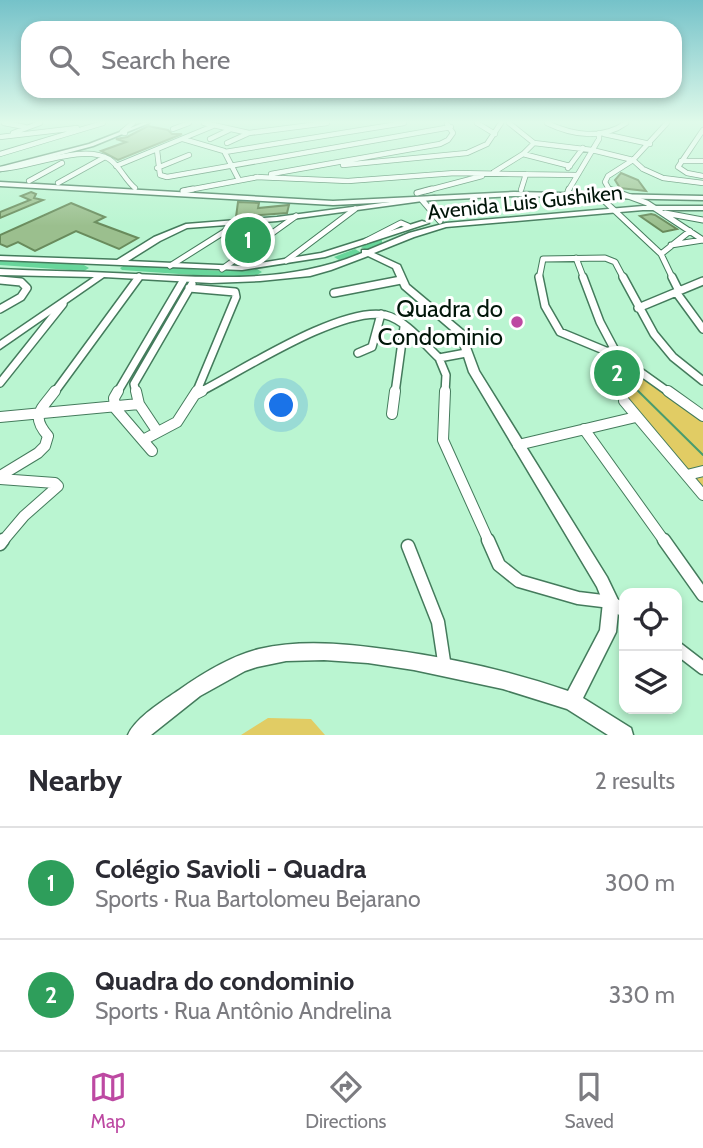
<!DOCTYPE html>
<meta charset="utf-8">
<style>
:root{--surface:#fff;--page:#f2f2f3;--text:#2b2b33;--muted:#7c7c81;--line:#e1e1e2;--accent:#bd49a2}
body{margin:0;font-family:Cabin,sans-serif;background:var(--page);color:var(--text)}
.controls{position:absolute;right:21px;bottom:21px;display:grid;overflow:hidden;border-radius:14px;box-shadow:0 4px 10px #0003}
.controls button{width:63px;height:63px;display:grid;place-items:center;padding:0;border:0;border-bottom:2px solid var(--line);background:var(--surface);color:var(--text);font:35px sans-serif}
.you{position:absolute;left:282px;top:406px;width:24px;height:24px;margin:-18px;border:5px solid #fff;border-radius:50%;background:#1a73e8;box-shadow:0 0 0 10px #1a73e833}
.badge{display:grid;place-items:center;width:46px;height:46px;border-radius:50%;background:var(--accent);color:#fff;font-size:23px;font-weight:700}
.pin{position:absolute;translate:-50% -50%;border:4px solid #fff;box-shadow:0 2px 7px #0006}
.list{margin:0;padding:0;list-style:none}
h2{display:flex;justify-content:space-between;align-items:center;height:91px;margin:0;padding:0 28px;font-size:30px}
h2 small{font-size:23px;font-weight:400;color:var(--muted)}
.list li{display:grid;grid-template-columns:46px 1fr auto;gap:21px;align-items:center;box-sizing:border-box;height:112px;padding:0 28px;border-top:2px solid var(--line)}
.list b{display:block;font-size:26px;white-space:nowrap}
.list p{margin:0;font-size:23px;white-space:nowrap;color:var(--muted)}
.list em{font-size:23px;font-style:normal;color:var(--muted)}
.icon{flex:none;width:38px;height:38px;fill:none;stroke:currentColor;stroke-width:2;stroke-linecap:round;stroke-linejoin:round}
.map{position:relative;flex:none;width:703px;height:735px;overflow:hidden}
.search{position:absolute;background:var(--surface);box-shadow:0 4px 10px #0003;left:21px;right:21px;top:21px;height:77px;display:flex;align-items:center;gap:18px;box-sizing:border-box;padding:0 24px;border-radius:21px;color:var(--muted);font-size:26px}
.sheet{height:315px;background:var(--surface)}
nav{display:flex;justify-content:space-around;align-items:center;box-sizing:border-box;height:98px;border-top:2px solid var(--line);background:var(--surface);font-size:19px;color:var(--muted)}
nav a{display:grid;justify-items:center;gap:4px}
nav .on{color:var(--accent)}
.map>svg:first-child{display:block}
.green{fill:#e1cc64}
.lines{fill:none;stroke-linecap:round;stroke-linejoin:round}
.stream{stroke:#499c6f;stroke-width:2}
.river{fill:#68d69b;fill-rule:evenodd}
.building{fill:#9bbf8e;stroke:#698b5c;stroke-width:2}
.street-far4-casing{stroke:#447b5c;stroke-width:6}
.street-far3-casing{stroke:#447b5c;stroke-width:7}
.street-far2-casing{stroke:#447b5c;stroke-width:10}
.street-far1-casing{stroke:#447b5c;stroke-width:12}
.street-casing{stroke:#447b5c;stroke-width:15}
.secondary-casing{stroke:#447b5c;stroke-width:3}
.primary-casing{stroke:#447b5c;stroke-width:3}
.street-far4{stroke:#fff;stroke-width:4.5}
.street-far3{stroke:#fff;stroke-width:5}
.street-far2{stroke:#fff;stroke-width:7}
.street-far1{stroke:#fff;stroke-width:10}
.street{stroke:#fff;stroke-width:12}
.secondary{fill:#fff;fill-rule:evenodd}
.primary{fill:#fff;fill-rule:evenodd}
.poi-dot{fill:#bd49a2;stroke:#fff;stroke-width:2.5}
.labels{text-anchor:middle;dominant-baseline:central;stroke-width:6;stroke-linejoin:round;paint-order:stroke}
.far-street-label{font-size:21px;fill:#011509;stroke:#fff}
.poi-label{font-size:24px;fill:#011509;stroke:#fff;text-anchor:end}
</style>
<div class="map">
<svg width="703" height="735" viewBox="0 0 703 735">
<rect width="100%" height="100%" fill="#baf5d1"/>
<!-- green -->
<path class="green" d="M639 375 703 419V487L620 392Z
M268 718 311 719 325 735H241Z"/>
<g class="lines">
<!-- stream -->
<path class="stream" d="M628 381 703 455"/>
<!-- river -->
<path class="river" d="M379 238 382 239V243L366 250 361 247Z
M355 249 360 252 358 254 339 260 334 257Z
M0 259 84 265 89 268 84 271 0 265Z
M125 265 222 271 257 269 262 272 257 275 222 277 122 270 120 268Z"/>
</g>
<!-- building -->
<path class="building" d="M148 126 168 130 172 134H182L118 160 101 151 126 142 116 139 127 137Z
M621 173 638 180 646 191 620 188 615 180Z
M31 192 36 194 34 198 43 200 0 218V212L30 200 21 196Z
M238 202 259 203 258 208 289 205 287 213 236 217Z
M71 203 105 217 95 222 138 238 119 249 76 231 35 251 18 242 7 247 0 244V235Z
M651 214 655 215 677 229 663 232 640 216Z"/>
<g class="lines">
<!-- street-far4 casing -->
<g class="street-far4-casing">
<path id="street-far4" d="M4 123 25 127
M204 123 249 133 327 123
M477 123 495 134
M509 123 534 143
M547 123C572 135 602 140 626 123
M173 129 189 123
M703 130 678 167 687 173 703 176
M13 133 40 123
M125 133 122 132 133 123
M604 134 650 144
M0 137 77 128
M183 139 224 151 239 180
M210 139 229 130
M227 143 249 133
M534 143 592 150 633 160 643 169 663 178 703 183
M157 150 160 175 167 177 451 127
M225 152 404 123
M0 154 103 123
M523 154 570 166
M681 161H703
M343 165 467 153 487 144 501 123
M116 166 213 126
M157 168 189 155
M568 168 583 148
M0 169C31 168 82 143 109 159 120 166 125 180 135 188
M494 172 523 154 534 143
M271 174 440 144 448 140 453 133 447 124
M256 177 348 181 455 173 576 175
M29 181 62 163
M58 183 105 157
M521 190 526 174
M183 191 258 177
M425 191 482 176
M568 191 599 139V133
M610 191 605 182 608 176 633 160 667 123"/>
</g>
<!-- street-far3 casing -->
<g class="street-far3-casing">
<path id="street-far3" d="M609 189 647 203 703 240
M183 191 193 189
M417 193 432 189
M567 195 569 189
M598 195 661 254 673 279
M422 200 440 221
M665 213 703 220
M366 241 401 223 408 226
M671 245 703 240
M661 254 690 231
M576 258 584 279
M286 261 355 209
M170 266 224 232 234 222
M222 269 296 216
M539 279 543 259 605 258 615 262 624 279"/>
</g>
<!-- street-far2 casing -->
<g class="street-far2-casing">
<path id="street-far2" d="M539 277 545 306 560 332 618 356 670 393
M583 277 600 322 618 356
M623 277 654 334 673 357 703 381
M672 277 679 291
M0 280 21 282 27 288 21 297 0 309
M189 288 235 292 236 297 196 393
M676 292 703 329
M334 293 401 280
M638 308 703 281
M358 353 372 347 381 314
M439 358 446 375 445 393
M0 383 63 304
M54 393 139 277
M117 393 183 281
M136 393 134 384 192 284
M198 393C240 372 340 306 385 315 406 320 424 344 439 358L466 353
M395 393 404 327"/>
</g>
<!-- street-far1 casing -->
<g class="street-far1-casing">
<path id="street-far1" d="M118 391 114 398 115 408 152 451
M136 391 139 404 157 431
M445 391 443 440 489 542
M668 391 703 416
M196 394 202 391
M624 401 703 495
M392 414 395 391
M0 417 139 404
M584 429 665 542
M143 440 177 422 197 391
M518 445 636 417
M687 475 703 471
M0 476 38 453 45 446 48 436C30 415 41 410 55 391
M0 479 55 483 58 486 24 516 2 542"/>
</g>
<!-- street casing -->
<g class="street-casing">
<path id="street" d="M488 540 499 565 519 581 578 598 611 602 624 611
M664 540 703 595
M0 544 3 540
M408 546 438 622 445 668
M677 648 703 668"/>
</g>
<!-- secondary casing -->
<g class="secondary-casing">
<path id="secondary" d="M143 123H149L93 146 0 171V167L89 144Z
M435 196 437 197V199L277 221 187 228 160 241 128 261 242 266 321 253 422 221 429 223 325 257 242 270 0 260V256L117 260 154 237 186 224 277 217Z
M643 206H703V210H643L446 227 414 237 374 253 400 265 409 285 464 331 479 371 607 577 619 602 616 632 583 698 631 728 633 735H608L567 709 503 689 414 670 368 663 324 660 286 661 257 667 245 671 200 696 151 735H128C135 718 164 700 179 690 203 673 231 656 259 649 302 639 348 644 392 650 451 658 511 671 568 691L600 630 603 602 597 587 469 372 457 335 402 288 393 268 368 256 331 270 310 276 260 281 211 283 104 277 0 349V341L94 277 0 275V269C38 271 75 271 113 273 198 276 281 287 362 253V250H368L409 233 446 223Z"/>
</g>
<!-- primary casing -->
<g class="primary-casing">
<path id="primary" d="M0 182 333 201 514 192 703 196V200L514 196 333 205 0 186Z"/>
</g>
<!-- street-far4 -->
<use href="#street-far4" class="street-far4"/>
<!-- street-far3 -->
<use href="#street-far3" class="street-far3"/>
<!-- street-far2 -->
<use href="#street-far2" class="street-far2"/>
<!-- street-far1 -->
<use href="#street-far1" class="street-far1"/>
<!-- street -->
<use href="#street" class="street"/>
<!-- secondary -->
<use href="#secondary" class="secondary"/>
<!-- primary -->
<use href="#primary" class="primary"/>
</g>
<!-- sky -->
<linearGradient id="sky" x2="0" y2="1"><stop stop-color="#75c2c9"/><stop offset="0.54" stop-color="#e0faea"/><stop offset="1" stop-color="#e0faea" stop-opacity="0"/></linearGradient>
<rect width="703" height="226" fill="url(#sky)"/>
<!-- markers -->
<circle class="poi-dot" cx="517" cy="322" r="7"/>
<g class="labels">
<!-- far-street labels -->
<g class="far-street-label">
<text transform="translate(525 202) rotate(-6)">Avenida Luis Gushiken</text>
</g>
<!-- poi labels -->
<g class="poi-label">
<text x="503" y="308">Quadra do<tspan x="503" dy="28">Condominio</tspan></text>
</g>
</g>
</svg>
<div class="controls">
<button><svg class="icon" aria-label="locate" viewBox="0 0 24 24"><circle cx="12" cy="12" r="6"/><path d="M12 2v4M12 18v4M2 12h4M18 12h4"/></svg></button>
<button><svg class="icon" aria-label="layers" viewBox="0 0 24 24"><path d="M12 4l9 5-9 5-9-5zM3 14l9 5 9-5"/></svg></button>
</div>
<div class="you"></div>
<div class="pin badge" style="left:248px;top:240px;background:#2e9e5b">1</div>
<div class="pin badge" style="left:617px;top:373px;background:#2e9e5b">2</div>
<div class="search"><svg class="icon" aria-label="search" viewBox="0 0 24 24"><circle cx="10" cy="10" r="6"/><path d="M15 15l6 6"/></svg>Search here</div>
</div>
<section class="sheet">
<h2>Nearby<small>2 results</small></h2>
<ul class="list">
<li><span class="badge" style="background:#2e9e5b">1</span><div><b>Colégio Savioli - Quadra</b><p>Sports · Rua Bartolomeu Bejarano</p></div><em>300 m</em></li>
<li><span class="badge" style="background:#2e9e5b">2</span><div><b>Quadra do condominio</b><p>Sports · Rua Antônio Andrelina</p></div><em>330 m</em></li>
</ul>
</section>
<nav>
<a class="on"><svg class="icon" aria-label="map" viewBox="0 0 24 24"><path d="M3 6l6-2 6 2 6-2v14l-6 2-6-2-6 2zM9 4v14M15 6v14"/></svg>Map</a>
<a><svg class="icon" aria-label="directions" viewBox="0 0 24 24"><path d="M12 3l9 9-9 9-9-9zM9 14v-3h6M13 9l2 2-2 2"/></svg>Directions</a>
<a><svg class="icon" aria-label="saved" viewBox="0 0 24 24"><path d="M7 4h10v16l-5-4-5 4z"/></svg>Saved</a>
</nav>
